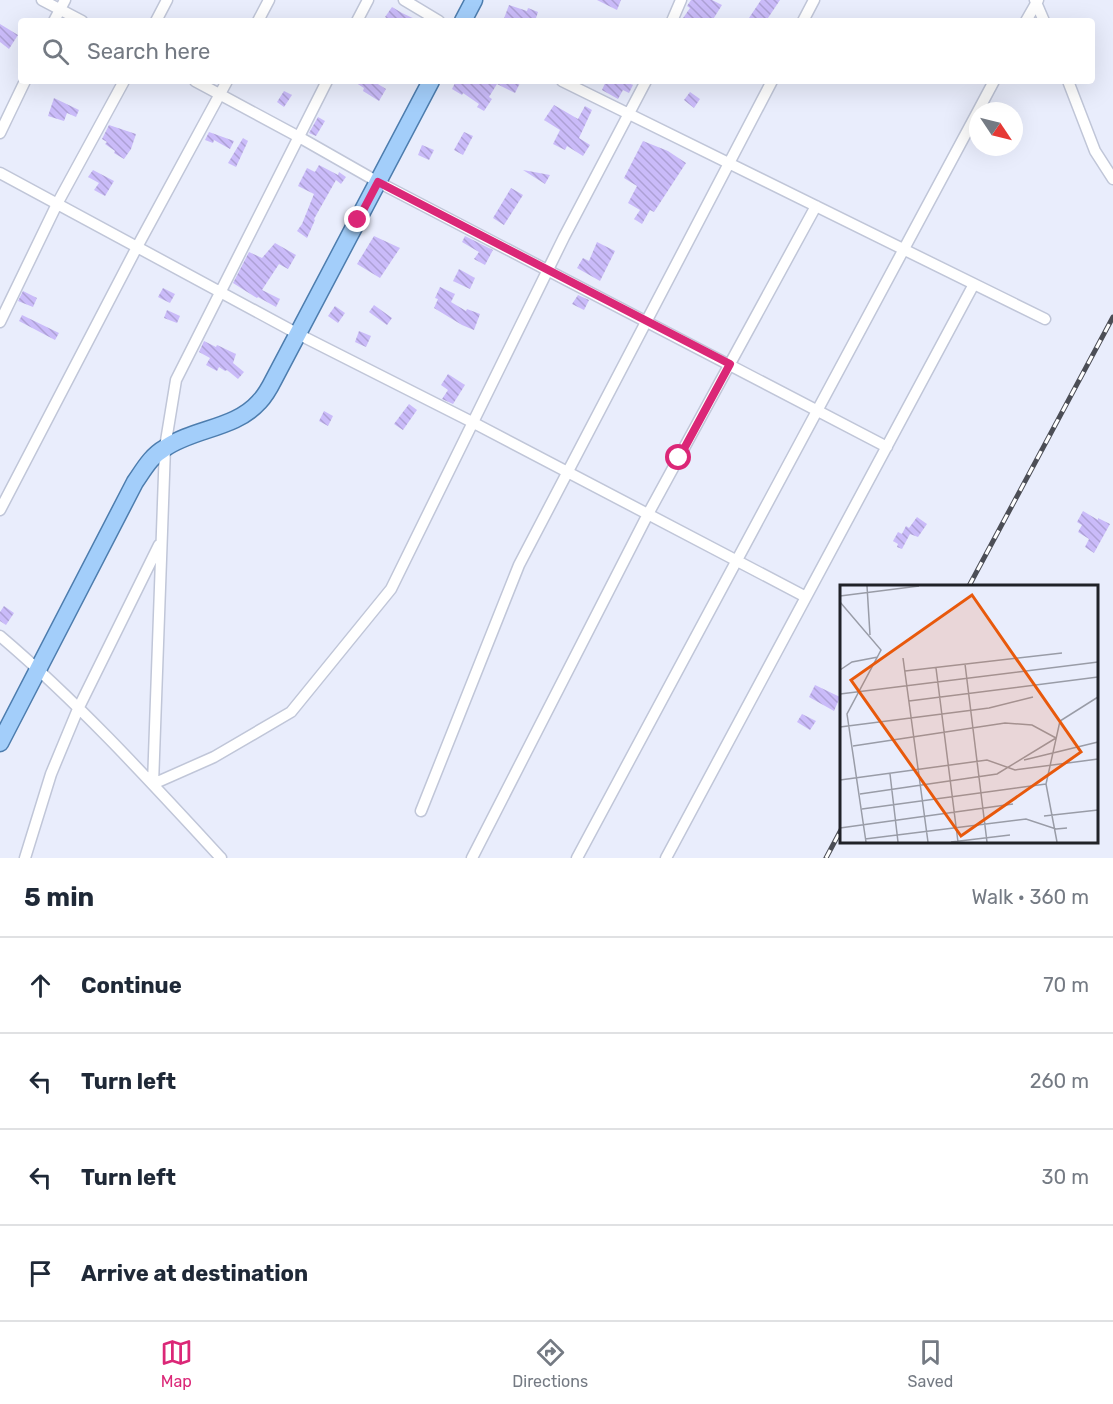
<!DOCTYPE html>
<meta charset="utf-8">
<style>
:root{--surface:#fff;--page:#f2f2f3;--text:#1f2937;--muted:#747a83;--line:#e0e1e3;--accent:#db2777}
body{margin:0;font-family:Rubik,sans-serif;background:var(--page);color:var(--text)}
.compass{position:absolute;left:969px;top:102px;width:54px;height:54px;border-radius:50%;background:var(--surface);box-shadow:0 6px 24px #0002;rotate:125deg}
.stop{position:absolute;width:18px;height:18px;margin:-14px;border:4px solid #db2777;border-radius:50%;background:#fff}
.stop.end{background:#db2777;border-color:#fff;box-shadow:0 2px 6px #0008}
.list{margin:0;padding:0;list-style:none}
h2{display:flex;justify-content:space-between;align-items:center;height:78px;margin:0;padding:0 24px;font-size:26px}
h2 small{font-size:20px;font-weight:400;color:var(--muted)}
.list li{display:grid;grid-template-columns:39px 1fr auto;gap:18px;align-items:center;box-sizing:border-box;height:96px;padding:0 24px;border-top:2px solid var(--line)}
.list b{display:block;font-size:22px;white-space:nowrap}
.list em{font-size:20px;font-style:normal;color:var(--muted)}
.icon{flex:none;width:33px;height:33px;fill:none;stroke:currentColor;stroke-width:2;stroke-linecap:round;stroke-linejoin:round}
.map{position:relative;flex:none;width:1113px;height:858px;overflow:hidden}
.search{position:absolute;background:var(--surface);box-shadow:0 6px 24px #0002;left:18px;right:18px;top:18px;height:66px;display:flex;align-items:center;gap:15px;box-sizing:border-box;padding:0 21px;border-radius:6px;color:var(--muted);font-size:22px}
.sheet{height:462px;background:var(--surface)}
nav{display:flex;justify-content:space-around;align-items:center;box-sizing:border-box;height:84px;border-top:2px solid var(--line);background:var(--surface);font-size:16px;color:var(--muted)}
nav a{display:grid;justify-items:center;gap:3px}
nav .on{color:var(--accent)}
.map>svg:first-child{display:block}
.building{fill:url(#building-back-hatch)}
.lines{fill:none;stroke-linecap:round;stroke-linejoin:round}
.minor-casing{stroke:#c0c6d8;stroke-width:13}
.primary-casing{stroke:#4d7dae;stroke-width:19}
.minor{stroke:#fff;stroke-width:10}
.primary{stroke:#a3cefa;stroke-width:16}
.rail-casing{stroke:#4c4e56;stroke-width:5}
.rail{stroke:#fff;stroke-width:3;stroke-dasharray:9;stroke-linecap:butt}
.route{stroke:#db2777;stroke-width:8}
.inset-road{fill:none;stroke:#999ca7;stroke-width:1.5}
.view{fill:#e8590c;fill-opacity:0.15;stroke:#e8590c;stroke-width:3}
.inset-edge{fill:none;stroke:#202228;stroke-width:3}
</style>
<div class="map">
<svg width="1113" height="858" viewBox="0 0 1113 858">
<defs>
<pattern id="building-back-hatch" width="6" height="6" patternUnits="userSpaceOnUse" patternTransform="scale(1.5)"><rect width="6" height="6" fill="#cabbf9"/><path d="M-1 5l2 2M0 0l6 6M5-1l2 2" fill="none" stroke="#ada0d5"/></pattern>
</defs>
<rect width="100%" height="100%" fill="#e9edfc"/>
<!-- building -->
<path class="building" d="M597 0H621L617 10Z
M691 0H712L722 5 712 21H681L690 8 687 6Z
M761 0H780L766 21H747Z
M509 5 527 11 528 8 538 12 535 21H503Z
M392 7 402 13 419 21H391L385 17Z
M0 24 18 35 9 49 0 42Z
M353 81H373L386 89 379 101 363 91 364 88Z
M456 81H521L515 93 497 84 489 97 492 99 484 111 477 107 479 104 463 93 462 95 452 89Z
M606 81H624L633 85 629 93 623 90 618 99 602 90Z
M284 91 292 95 284 107 277 102Z
M690 92 700 99 694 108 684 100Z
M54 98 79 110 76 117 67 113 64 121 48 116Z
M554 105 578 119 585 106 592 110 579 138 590 145 583 156 567 146 565 150 553 144 560 130 544 120Z
M318 117 325 121 316 136 309 133Z
M109 125 136 134 131 149 124 159 114 153 115 151 105 144 107 142 102 139Z
M209 132 234 141 230 149 214 140 213 143 205 140Z
M464 132 473 136 463 155 454 150Z
M243 138 248 141 236 167 228 163Z
M643 141 668 151 686 163 654 212 650 210 642 224 634 219 640 210 628 203 637 186 624 178Z
M422 145 434 150 429 160 418 155Z
M319 165 338 175 339 172 346 177 341 184 336 180 314 219 315 220 307 238 297 231 302 224 314 194 298 186 307 168 315 172Z
M93 170 114 181 105 196 94 190 99 183 88 177Z
M523 170 550 175 545 184Z
M511 188 523 195 504 225 493 218Z
M374 236 400 248 380 278 357 264Z
M465 236 493 250 485 265 474 259 479 252 462 242Z
M597 242 615 251 600 281 577 268 583 258 589 261Z
M275 243 296 255 288 269 279 264 262 290 280 299 276 307 258 297 257 298 233 283 249 252 262 258Z
M459 269 475 278 470 289 453 281Z
M440 287 455 294 451 302 466 311 467 309 480 314 474 330 462 325 434 308 438 299 435 298Z
M163 288 175 294 170 303 158 297Z
M23 291 37 298 33 307 18 301Z
M578 295 589 300 584 310 572 304Z
M374 305 392 318 387 325 369 312Z
M335 306 345 313 338 323 328 316Z
M167 310 180 316 177 323 164 318Z
M22 315 59 333 55 340 19 321Z
M359 331 371 336 366 347 355 342Z
M204 341 216 347 217 345 236 354 233 363 244 372 238 379 227 370 225 371 219 367 217 371 206 365 210 358 199 352Z
M448 374 465 385 453 404 442 399 448 390 441 385Z
M409 404 417 410 403 430 394 424Z
M324 411 333 416 328 426 319 421Z
M1083 511 1098 520V518L1110 524 1094 553 1085 547 1089 539 1078 532 1082 525 1077 522Z
M917 517 927 524 918 537 910 534 902 549 897 547 898 544 893 541 898 532 902 534 906 526 909 528Z
M4 606 14 613 6 625 0 621V612Z
M815 685 840 697 834 711 809 697Z
M802 714 816 721 810 730 797 722Z"/>
<g class="lines">
<!-- minor casing -->
<g class="minor-casing">
<path id="minor" d="M42 0 82 21
M404 0 439 21
M1035 0 1044 21
M54 21 65 0
M156 21 167 0
M258 21 269 0
M357 21 368 0
M672 21 681 0
M803 21 814 0
M1026 21 1038 0
M195 81 299 137 378 182 887 447
M562 81 1045 319
M1068 81 1095 151 1113 179
M978 111 994 81
M0 133 25 81
M0 173 298 334 474 423 806 597
M0 322 57 204 124 81
M0 510 137 247 227 81
M0 636C79 703 150 781 221 858
M153 784 214 757 291 712 391 589 564 237 646 81
M153 784 165 447 176 380 327 81
M421 811 519 565 772 81
M25 858 51 774 78 709 159 545
M472 858 648 514 816 206
M577 858 978 111
M666 858 974 284"/>
</g>
<!-- primary casing -->
<g class="primary-casing">
<path id="primary" d="M463 21 474 0
M0 743 135 482C144 469 151 456 165 448 194 428 235 429 259 402 265 396 270 387 274 379L431 81"/>
</g>
<!-- minor -->
<use href="#minor" class="minor"/>
<!-- primary -->
<use href="#primary" class="primary"/>
<!-- rail casing -->
<g class="rail-casing">
<path id="rail" d="M969 586 1113 317
M826 858 842 828"/>
</g>
<!-- rail -->
<use href="#rail" class="rail"/>
</g>
<g class="lines">
<!-- route -->
<path class="route" d="M358 220 378 182 730 364 679 458"/>
</g>
<!-- overview -->
<g transform="translate(840 585)">
<rect width="258" height="258" fill="#e9edfc"/>
<path class="inset-road" d="M27 1 30 50M0 11 79 1M0 17 41 65 7 129 26 257M63 73 88 257M125 79 147 257M96 83 118 257M0 85 12 77 38 72M65 86 222 68M0 109 258 77M69 116 258 92M0 142 149 123 193 112M13 161 165 138 192 140 216 153M184 175 258 157M50 189 58 257M0 195 147 175 175 185 258 174M20 209 157 189 216 153M22 224 206 199M204 231 258 225M0 243 173 219M25 254 186 234 216 244 227 243M111 257 170 250M217 257 206 199 220 136 258 112"/>
<path class="view" d="M132 10 241 167 121 251 11 95Z"/>
<rect width="258" height="258" class="inset-edge"/>
</g>
</svg>
<svg class="compass" viewBox="-18 -18 36 36"><path d="M0-13l5 13h-10z" fill="#e53935"/><path d="M0 13l5-13h-10z" fill="#747a83"/></svg>
<div class="stop" style="left:679px;top:458px"></div>
<div class="stop end" style="left:358px;top:220px"></div>
<div class="search"><svg class="icon" aria-label="search" viewBox="0 0 24 24"><circle cx="10" cy="10" r="6"/><path d="M15 15l6 6"/></svg>Search here</div>
</div>
<section class="sheet">
<h2>5 min<small>Walk · 360 m</small></h2>
<ul class="list">
<li><svg class="icon" aria-label="ahead" viewBox="0 0 24 24"><path d="M12 20V5M6 11l6-6 6 6"/></svg><div><b>Continue</b></div><em>70 m</em></li>
<li><svg class="icon" aria-label="left" viewBox="0 0 24 24"><path d="M17 20v-9H6M10 6l-5 5 5 5"/></svg><div><b>Turn left</b></div><em>260 m</em></li>
<li><svg class="icon" aria-label="left" viewBox="0 0 24 24"><path d="M17 20v-9H6M10 6l-5 5 5 5"/></svg><div><b>Turn left</b></div><em>30 m</em></li>
<li><svg class="icon" aria-label="arrive" viewBox="0 0 24 24"><path d="M6 21V4h12l-3 4 3 4H6"/></svg><div><b>Arrive at destination</b></div></li>
</ul>
</section>
<nav>
<a class="on"><svg class="icon" aria-label="map" viewBox="0 0 24 24"><path d="M3 6l6-2 6 2 6-2v14l-6 2-6-2-6 2zM9 4v14M15 6v14"/></svg>Map</a>
<a><svg class="icon" aria-label="directions" viewBox="0 0 24 24"><path d="M12 3l9 9-9 9-9-9zM9 14v-3h6M13 9l2 2-2 2"/></svg>Directions</a>
<a><svg class="icon" aria-label="saved" viewBox="0 0 24 24"><path d="M7 4h10v16l-5-4-5 4z"/></svg>Saved</a>
</nav>
